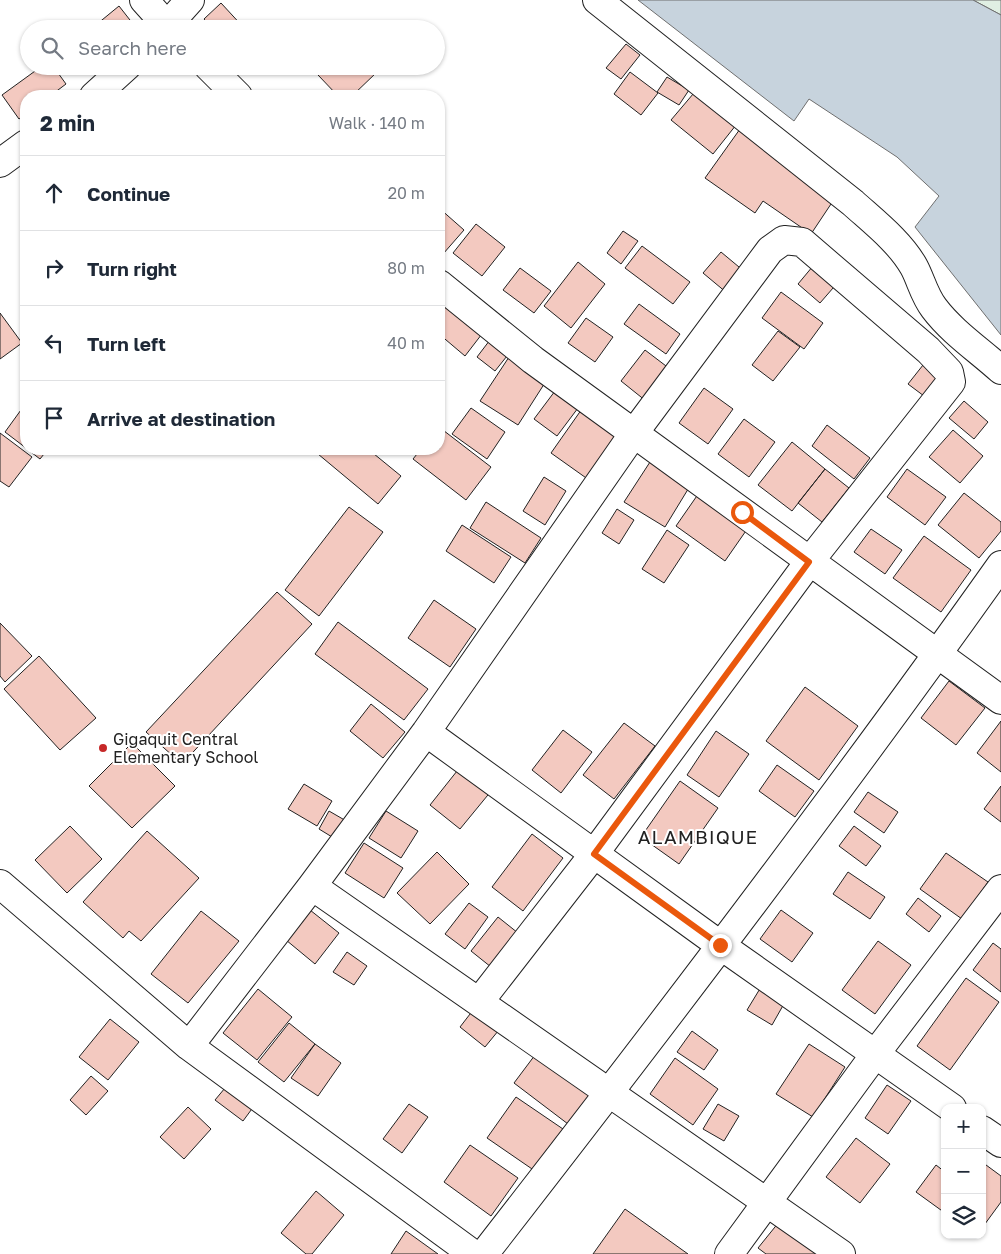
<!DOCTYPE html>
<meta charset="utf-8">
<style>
:root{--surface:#fff;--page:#f6f6f7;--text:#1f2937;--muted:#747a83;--line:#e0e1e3}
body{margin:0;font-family:"Golos Text",sans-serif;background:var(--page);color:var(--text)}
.controls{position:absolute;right:15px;bottom:15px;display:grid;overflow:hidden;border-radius:10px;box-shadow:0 1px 4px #0004}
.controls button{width:45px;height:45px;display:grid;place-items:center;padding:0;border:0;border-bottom:1px solid var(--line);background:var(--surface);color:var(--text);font:25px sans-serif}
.stop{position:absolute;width:15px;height:15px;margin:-11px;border:4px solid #ea580c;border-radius:50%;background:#fff}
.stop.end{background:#ea580c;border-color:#fff;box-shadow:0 1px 5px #0008}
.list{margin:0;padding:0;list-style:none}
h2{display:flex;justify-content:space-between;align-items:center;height:65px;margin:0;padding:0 20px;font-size:21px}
h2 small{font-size:16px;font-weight:400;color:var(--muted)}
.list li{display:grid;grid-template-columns:32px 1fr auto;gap:15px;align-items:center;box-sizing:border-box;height:75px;padding:0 20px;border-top:1px solid var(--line)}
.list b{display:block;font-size:19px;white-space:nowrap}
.list em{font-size:16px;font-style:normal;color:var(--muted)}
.icon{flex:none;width:28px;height:28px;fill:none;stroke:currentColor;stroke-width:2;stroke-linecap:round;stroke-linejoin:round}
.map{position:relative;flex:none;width:1001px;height:1254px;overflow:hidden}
.search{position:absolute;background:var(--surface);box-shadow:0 1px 4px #0004;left:20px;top:20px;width:425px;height:55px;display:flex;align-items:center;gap:12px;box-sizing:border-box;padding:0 18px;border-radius:28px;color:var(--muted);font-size:19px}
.panel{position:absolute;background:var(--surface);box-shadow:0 1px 4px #0004;left:20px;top:90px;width:425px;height:365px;border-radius:20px}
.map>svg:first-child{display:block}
.green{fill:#e0efe3;stroke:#6f6f6f}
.water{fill:#c7d3dd;stroke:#6f6f6f}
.building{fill:#f3c9c0;stroke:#222}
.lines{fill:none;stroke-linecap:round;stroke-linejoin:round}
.minor-casing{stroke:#222;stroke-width:30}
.minor{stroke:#fff;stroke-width:28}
.route{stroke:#ea580c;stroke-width:6}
.poi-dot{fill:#c62828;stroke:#fff;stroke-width:2}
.labels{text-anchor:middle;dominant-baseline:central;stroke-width:4;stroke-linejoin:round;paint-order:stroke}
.poi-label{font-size:16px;fill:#222;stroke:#fff;text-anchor:start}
.quarter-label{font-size:19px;letter-spacing:1px;fill:#222;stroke:#fff}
</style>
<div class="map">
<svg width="1001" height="1254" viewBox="0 0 1001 1254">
<rect width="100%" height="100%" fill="#fff"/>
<!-- green -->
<path class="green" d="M973 0H1001V15Z"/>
<!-- water -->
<path class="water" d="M638 0H973L1001 15V335L915 227 939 196 897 157 809 99 794 121Z"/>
<!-- building -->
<path class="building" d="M221 3 245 29H213L204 19Z
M119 6 137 29H91Z
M626 44 640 55 621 79 606 68Z
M42 66H53L66 84 50 96H26V114L19 119 2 95Z
M326 66H371L377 72 352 96H338L318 75Z
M630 72 658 93 641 115 614 94Z
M667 77 689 90 679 105 657 92Z
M699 87 740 120 713 154 671 120Z
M740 129 837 195 811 234 763 201 755 213 705 178Z
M439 208 464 230 443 254 439 250Z
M476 224 505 247 482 276 453 253Z
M623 231 638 241 621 264 607 253Z
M642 246 690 282 673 304 625 268Z
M721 252 745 272 727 293 703 273Z
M818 260 840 280 820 303 798 284Z
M578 262 605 284 571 328 544 306Z
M520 268 551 291 534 313 503 290Z
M781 292 823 323 804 349 762 318Z
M448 301 485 330 465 356 439 334V313Z
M639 304 680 334 666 354 624 324Z
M0 313 22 343 0 359Z
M586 318 613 337 595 362 568 343Z
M778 331 800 347 773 381 752 365Z
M493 336 511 351 495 371 477 357Z
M645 350 670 369 646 401 621 381Z
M511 354 548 378 518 425 480 401Z
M927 360 947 375 928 399 908 384Z
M558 387 581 404 557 436 534 419Z
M704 388 733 409 708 444 679 423Z
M964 401 988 422 974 439 949 418Z
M26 403V448L5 432Z
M584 406 621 433 589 480 551 453Z
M471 408 505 432 487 459 452 434Z
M744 419 775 442 749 477 718 454Z
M827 425 870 458 854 479 812 446Z
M439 427 491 467 466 500 413 459 421 449H439Z
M953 430 983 456 960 483 929 457Z
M0 433 32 457 9 487 0 481Z
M792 442 825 469 792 511 758 485Z
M27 449H48L40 459Z
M312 449H368L401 476 378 504Z
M650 462 690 486 665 527 624 502Z
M825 469 849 488 822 522 798 503Z
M907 469 946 497 925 525 887 497Z
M544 477 566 491 545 525 523 511Z
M701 490 750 525 725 561 676 526Z
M964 493 1001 522V531L979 558 938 525Z
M486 502 541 538 525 563 470 528Z
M349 507 383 532 319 616 285 590Z
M617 509 634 520 619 544 602 533Z
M462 525 511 557 494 583 446 551Z
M871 529 902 550 885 574 854 552Z
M667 530 689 545 664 583 642 569Z
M924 536 971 570 941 612 893 578Z
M277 592 312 624 182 764 146 732Z
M434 600 476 629 450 667 408 638Z
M338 622 428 689 404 720 315 654Z
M0 623 32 656 5 682 0 676Z
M39 656 96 718 60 750 4 689Z
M949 681 985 708 956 745 921 718Z
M805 687 858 726 819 780 766 741Z
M371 704 405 732 383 758 350 731Z
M1001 721V772L977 753Z
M624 723 655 746 614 799 583 775Z
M563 730 592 752 561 793 532 770Z
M716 731 749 754 719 797 687 775Z
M132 743 175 786 132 828 89 786Z
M777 765 814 791 795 817 759 791Z
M461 766 492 790 460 829 430 805Z
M680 781 718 808 679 864 641 837Z
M304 784 332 801 317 826 288 809Z
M1001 786V822L984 809Z
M868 792 898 812 884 833 854 812Z
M329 811 348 822 337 840 319 829Z
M386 811 418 831 401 858 369 838Z
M70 826 102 859 67 893 35 860Z
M854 826 881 846 866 866 839 846Z
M147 831 199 878 141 941 129 931 123 938 83 902Z
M532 834 563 858 523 911 492 887Z
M364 843 403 868 384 898 345 873Z
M437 852 469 884 430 924 397 893Z
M946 853 988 882 962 919 920 889Z
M848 872 885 897 870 919 833 894Z
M918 898 941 916 929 932 906 914Z
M469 903 488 917 465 949 445 934Z
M310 910 339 933 315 964 286 940Z
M781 910 813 933 792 962 760 939Z
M201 911 239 941 188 1003 151 974Z
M498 917 523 937 496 971 471 951Z
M878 941 911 965 875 1014 842 990Z
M993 943 1001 949V992L973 970Z
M347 952 367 966 354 985 333 972Z
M966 978 999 1002 950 1070 917 1046Z
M761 987 785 1002 772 1025 747 1010Z
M258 989 292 1017 257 1060 223 1033Z
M477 1005 503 1025 485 1047 460 1027Z
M110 1019 139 1042 108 1080 79 1057Z
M289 1023 315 1044 284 1082 258 1062Z
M692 1031 718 1050 704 1070 677 1052Z
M315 1044 341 1063 318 1096 291 1078Z
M809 1044 845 1067 813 1117 776 1094Z
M538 1051 592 1092 568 1124 514 1083Z
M675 1058 718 1089 693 1125 650 1094Z
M91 1076 108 1091 86 1115 70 1100Z
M230 1082 257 1102 243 1121 215 1100Z
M887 1085 911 1101 888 1134 865 1118Z
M516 1097 563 1129 535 1171 487 1138Z
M409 1104 428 1117 402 1153 383 1139Z
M718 1104 739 1116 724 1141 703 1129Z
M188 1107 211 1129 184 1159 160 1137Z
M856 1138 890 1164 860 1203 826 1177Z
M470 1145 518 1178 491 1216 444 1182Z
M982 1162 1001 1176V1202L982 1228Z
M936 1165 945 1172V1213L916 1192Z
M316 1191 344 1215 312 1254H306L281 1233Z
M625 1209 688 1254H593Z
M779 1222 818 1252 816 1254H766L758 1248Z
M406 1231 438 1254H391Z"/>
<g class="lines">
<!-- minor casing -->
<g class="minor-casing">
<path id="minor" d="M144 0 170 29
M597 0 853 203C874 222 900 242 914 267 921 280 924 295 934 308 952 332 979 350 1001 370
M164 29 190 0
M208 66 238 96
M94 96 127 66
M0 163 26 144
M439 284 533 360 1001 700
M426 732 720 945 952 1108
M0 884 189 1046 473 1254
M312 886 841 1254
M189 1046 312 886 426 732 634 433 770 250 784 240 802 242 928 350 949 372 951 382 809 562 594 854 479 1002
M982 1130 1001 1143
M484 1254C660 1028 835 799 1001 565
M729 1254 876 1053 1001 889"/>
</g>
<!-- minor -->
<use href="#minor" class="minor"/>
</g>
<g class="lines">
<!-- route -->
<path class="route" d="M720 945 594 854 809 562 742 512"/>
</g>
<!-- markers -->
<circle class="poi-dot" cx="103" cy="748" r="5"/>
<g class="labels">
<!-- poi labels -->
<g class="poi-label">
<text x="113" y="739">Gigaquit Central<tspan x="113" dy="18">Elementary School</tspan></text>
</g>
<!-- quarter labels -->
<g class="quarter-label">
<text x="698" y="836">ALAMBIQUE</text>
</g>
</g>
</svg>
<div class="controls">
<button>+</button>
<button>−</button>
<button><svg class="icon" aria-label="layers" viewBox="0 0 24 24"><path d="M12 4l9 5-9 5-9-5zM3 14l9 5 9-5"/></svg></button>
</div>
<div class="stop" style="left:742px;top:512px"></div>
<div class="stop end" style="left:720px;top:945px"></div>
<div class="search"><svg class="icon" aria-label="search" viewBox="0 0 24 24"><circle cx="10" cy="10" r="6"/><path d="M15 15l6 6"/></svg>Search here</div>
<section class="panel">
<h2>2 min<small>Walk · 140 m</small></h2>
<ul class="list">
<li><svg class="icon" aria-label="ahead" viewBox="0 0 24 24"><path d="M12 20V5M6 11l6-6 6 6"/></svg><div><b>Continue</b></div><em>20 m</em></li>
<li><svg class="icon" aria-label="right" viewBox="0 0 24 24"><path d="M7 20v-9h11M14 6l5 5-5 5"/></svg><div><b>Turn right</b></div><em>80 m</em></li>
<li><svg class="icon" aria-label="left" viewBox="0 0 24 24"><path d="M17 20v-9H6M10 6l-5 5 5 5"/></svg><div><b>Turn left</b></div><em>40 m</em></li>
<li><svg class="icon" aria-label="arrive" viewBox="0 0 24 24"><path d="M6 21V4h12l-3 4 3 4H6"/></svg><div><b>Arrive at destination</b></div></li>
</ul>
</section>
</div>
